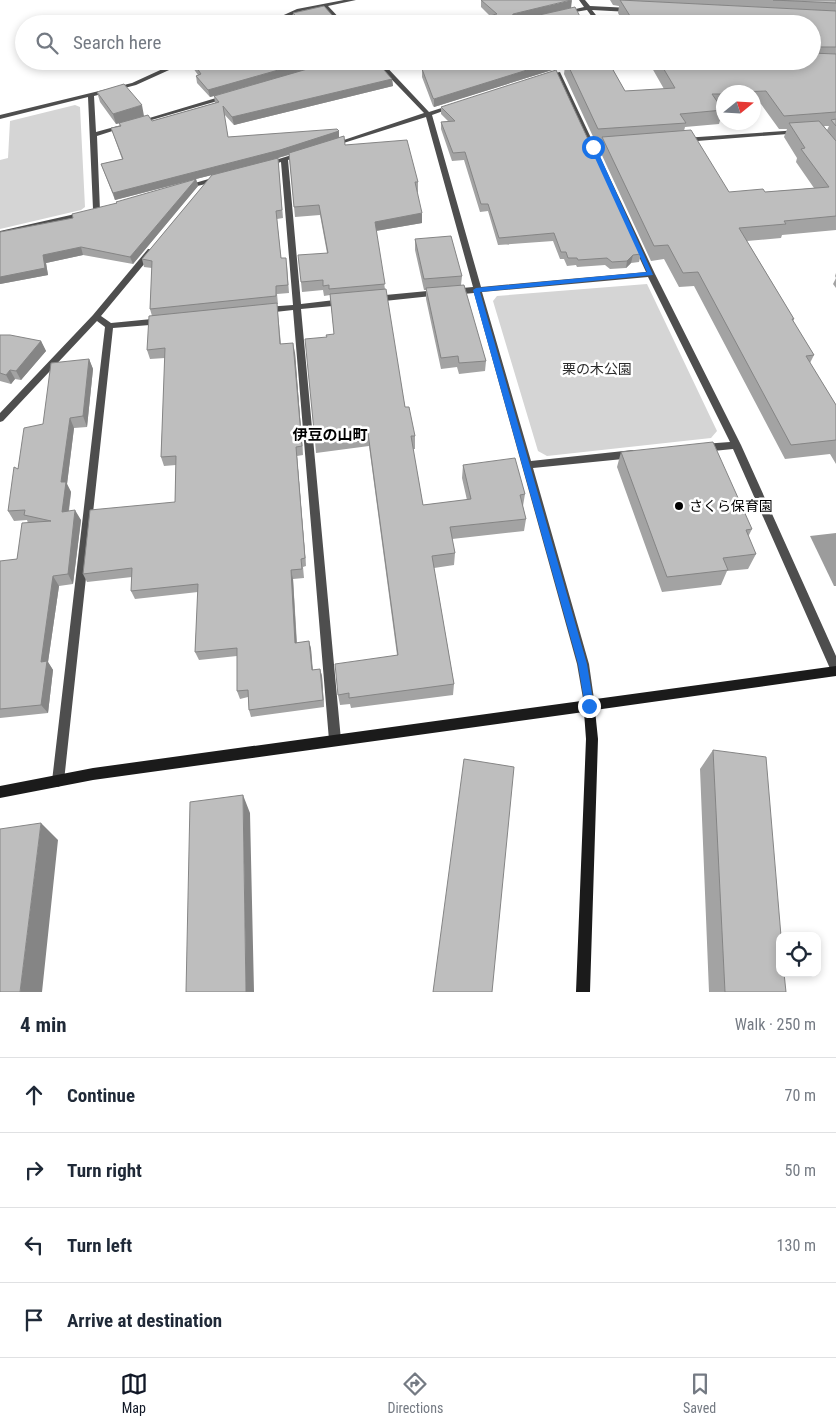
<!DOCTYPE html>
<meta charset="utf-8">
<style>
:root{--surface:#fff;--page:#f2f2f3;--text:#1f2937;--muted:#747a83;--line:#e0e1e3;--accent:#111827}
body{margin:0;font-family:"Roboto Condensed","Noto Sans JP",sans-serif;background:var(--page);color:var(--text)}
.controls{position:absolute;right:15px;bottom:15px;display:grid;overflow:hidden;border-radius:10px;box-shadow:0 2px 8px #0003}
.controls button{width:45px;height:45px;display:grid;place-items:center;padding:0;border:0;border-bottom:1px solid var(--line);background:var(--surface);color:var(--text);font:25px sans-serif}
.compass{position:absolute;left:716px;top:85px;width:45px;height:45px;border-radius:50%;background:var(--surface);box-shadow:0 2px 8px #0003;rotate:72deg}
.stop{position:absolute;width:15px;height:15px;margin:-11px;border:4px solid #1a73e8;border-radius:50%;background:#fff}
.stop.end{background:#1a73e8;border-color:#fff;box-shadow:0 1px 5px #0008}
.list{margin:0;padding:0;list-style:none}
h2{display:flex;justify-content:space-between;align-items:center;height:65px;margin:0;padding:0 20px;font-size:21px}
h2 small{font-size:16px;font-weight:400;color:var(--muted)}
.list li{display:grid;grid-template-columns:32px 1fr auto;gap:15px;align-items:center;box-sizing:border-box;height:75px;padding:0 20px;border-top:1px solid var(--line)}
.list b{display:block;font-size:19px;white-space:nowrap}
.list em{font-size:16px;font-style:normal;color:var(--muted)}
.icon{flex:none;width:28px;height:28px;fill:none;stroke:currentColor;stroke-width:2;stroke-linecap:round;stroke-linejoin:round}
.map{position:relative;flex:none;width:836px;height:992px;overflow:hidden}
.search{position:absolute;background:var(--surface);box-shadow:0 2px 8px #0003;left:15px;right:15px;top:15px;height:55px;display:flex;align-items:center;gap:12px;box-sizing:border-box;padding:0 18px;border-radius:28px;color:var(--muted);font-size:19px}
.sheet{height:365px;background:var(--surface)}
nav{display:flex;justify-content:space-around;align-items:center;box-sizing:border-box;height:70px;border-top:1px solid var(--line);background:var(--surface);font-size:14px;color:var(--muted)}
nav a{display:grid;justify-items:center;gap:2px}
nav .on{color:var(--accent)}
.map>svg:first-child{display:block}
.green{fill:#d5d5d5}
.water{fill:#9c9c9c}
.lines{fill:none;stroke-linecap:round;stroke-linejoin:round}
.street{fill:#4e4e4e;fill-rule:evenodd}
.secondary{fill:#1b1b1b;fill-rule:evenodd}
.wall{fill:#a3a3a3;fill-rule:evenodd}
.shaded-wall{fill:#858585}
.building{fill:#bebebe;stroke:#858585}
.route{fill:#1a73e8}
.poi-dot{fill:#000;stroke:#fff;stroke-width:2}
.labels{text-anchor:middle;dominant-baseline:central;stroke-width:5;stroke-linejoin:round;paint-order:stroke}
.park-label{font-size:14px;fill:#2c2c2c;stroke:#fff}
.poi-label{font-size:14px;fill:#000;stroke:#fff;text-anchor:start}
.neighbourhood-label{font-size:15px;font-weight:bold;fill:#000;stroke:#fff}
</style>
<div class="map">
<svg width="836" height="992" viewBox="0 0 836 992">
<rect width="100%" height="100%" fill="#fff"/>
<!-- green -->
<path class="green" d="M75 105 80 107 85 207 81 210 0 229V160L8 158 10 121Z
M647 284 717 431 711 438 547 456 538 451 493 301 497 296Z"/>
<!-- water -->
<path class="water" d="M836 533V586H834L810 536Z"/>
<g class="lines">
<!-- street -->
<path class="street" d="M344 0H356L328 6 345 24H339L323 7 301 11 272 24H264L297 9Z
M579 0H585L590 6 630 8 633 10 630 12 592 10 603 24H597L587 10 563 14V12L584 7Z
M180 61H189L136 85 94 96 96 132 125 124 128 126 97 136 100 211H97L93 209 88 97 0 119V115L132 83Z
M374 61H381L429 112 454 104 457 106 432 115 481 287 646 272 555 73 560 72 655 274 741 445 836 656V674L832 673 733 449 703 452 698 448 703 444 730 442 648 277 482 292 531 461 633 450 638 454 633 458 533 468 589 664 595 706 593 710 589 712 585 710 577 664 474 293 452 295 448 292 452 289 473 287 426 117 334 146 329 145 424 113Z
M226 95 228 96V98L141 123 136 122Z
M799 130 802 132 801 133 684 142 681 140 684 138Z
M301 152 303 153V155L288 160 301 304 343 299 347 302 343 305 301 309 341 740 339 744 335 746 331 744 329 740 293 310 266 313 262 310 266 307 293 305 281 162 267 166 263 164Z
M219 176 223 178 222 180 185 189 181 187Z
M84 212H87V216L0 235V231Z
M148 249H154L155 251 101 316 111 323 162 318 166 321 162 324 113 328 64 781 62 785 58 787 54 785 52 781 105 327 97 321 3 421 0 422V413L93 315Z
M438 290 441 291V295L375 302 371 299 375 296Z"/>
<!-- secondary -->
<path class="secondary" d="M836 666V676L595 710 598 739 590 992H576L586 739 584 712 93 780 0 798V786L93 768Z"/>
</g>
<!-- wall -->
<path class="wall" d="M481 0 571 8 489 15 481 7Z
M610 0H836V230L782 235 781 238 747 241 794 319 793 321 814 355 810 363 836 405V464L830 454 785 459 694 286 679 287 664 259 651 261 600 151 601 143H596L564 74 565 66 434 107 433 106 422 77V69L436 66 432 61H608L625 91 664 89 648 61H812V24H624L618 13 619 6 613 5ZM724 92H754V105L761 104 779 129H787L784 137 797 158 796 162 814 188 765 192H729L684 131 685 127 719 124 723 110 721 107H724ZM824 126H829L827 130Z
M293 13 340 24 295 21 293 20Z
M191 61 392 79 393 86 234 125 224 114 228 137 339 131V137L345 145 418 182V192H417L422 223 376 231 385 289 405 407 415 436V449H413L423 505 467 500 462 478 463 465 525 494 523 506V507L526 519 524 531 452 539 455 553 454 565 434 568 454 684 453 695 351 708 350 704 340 705 338 695 397 655 369 446 316 453 315 441 327 337 334 334 330 295 324 296 323 290 302 292 301 282 327 253 320 215 295 217 289 155 278 158 283 218 277 219 281 258 287 266 289 293 277 294 278 304H277L281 344 295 353 303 455 297 456 306 566 303 567 304 578 293 579 297 643 309 641 311 649 313 670 320 669 322 676 324 707 251 717 249 710 248 697 240 699 237 691V656L199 660 195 652 198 592 135 599 131 591 132 577 87 582 83 574 175 502 176 465 164 466 161 457 165 358 150 359 147 350 152 316 150 309 152 268 144 267 142 259 212 175 196 179 198 186 133 264 83 255 46 263 48 275 0 284V232L73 218 117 203 193 180 115 200 101 164 122 159 111 128 120 126 119 123 124 122 116 124 100 102 97 92 152 121 215 103 214 96 210 97 197 83 196 76 198 75 193 68Z
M441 107 641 254 639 262 631 263 626 268 610 269 605 265 577 267 576 265 567 266 564 259H560L553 241 498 245 488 211 480 212 464 160 452 161 441 129V122L448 121 441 114Z
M415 239 462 276 461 285 486 361 485 371 459 374 457 367 441 369 426 299V290H424L415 250Z
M836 273V288L833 284 836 278 835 276Z
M0 335 41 341 46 351 21 380 15 379 11 384 0 381Z
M89 359 93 369 87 427 74 428 67 484 71 492 69 511 81 520 73 584 59 586 48 662 53 670 48 713 0 718V562L17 559 28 523 27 520 14 521 8 511 18 469Z
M621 452 752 529 748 537 756 554 748 569 727 571 721 585 662 592 617 467Z
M713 750 786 992H709L700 769Z"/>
<!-- shaded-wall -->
<path class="shaded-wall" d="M572 0 571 8 513 22 512 16 513 14Z
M310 61H336L210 97 208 90Z
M556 61H565V66L434 107V99Z
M392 79 393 86 234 125 232 117Z
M142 105 144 116 116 124 113 114Z
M339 131V138L278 158 283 218 278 158 196 179 198 186 133 264 130 257 196 179 115 200 113 193Z
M422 213V223L375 231V222Z
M81 247 83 255 46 263 48 275 0 284V277L43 255Z
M633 255 631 263 626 268 627 261Z
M41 341 46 351 21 380 16 371Z
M293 343 295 353 303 455 302 446Z
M89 359 93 369 87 427 83 416Z
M10 370 15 379 11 384 6 375Z
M70 418 74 428 67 484 71 492 67 522 62 512 61 482Z
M296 447 297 456 306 566 305 558Z
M75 510 81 520 73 584 68 574Z
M291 570 293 579 297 651 295 643Z
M53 576 59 586 48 662 53 670 48 713 41 705V662Z
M309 641 311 649 313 678 312 670Z
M320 669 322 676 324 707 323 700Z
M243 795 250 813 254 992H246Z
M41 823 58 840 42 992H20Z"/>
<!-- building -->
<path class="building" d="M481 0H571L513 14 512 16 514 18H526L575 7 584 24H451L497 14Z
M620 0 836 11V47H812V24H635Z
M773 0H836V3Z
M324 6 340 24H286L300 20 293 13Z
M812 53 836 54V112L784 116 766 91 738 92H724V94H712L723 110 680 114 686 123 598 129 566 61H608L625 91 675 88 659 61H812Z
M192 61H310L208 90 196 76 201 74Z
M335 61H376L392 79 232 117 223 106 228 137 337 129 339 131 280 150 113 193 101 164 123 159 111 128 121 126 119 123 148 115 152 121 219 102 214 96Z
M440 61H556L434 99 433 98 422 69 443 64Z
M556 70 641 254 633 255 627 261 612 262 607 258 578 260 577 258H568L566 252H561L554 233 499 238 488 204H481L465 152 453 153 441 122 455 121 441 107Z
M124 84 142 105 113 114 97 92Z
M836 119V126L831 120Z
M819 121 836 141V216L784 221 786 224 739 228 794 319H792L814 355 806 356 836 405V440L791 445 698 272 683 273 668 245 654 246 602 137 691 130 729 192 763 189 765 192 829 187 801 149 805 148 789 123Z
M344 136 345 145 407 140 418 182H415L422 213 375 222 385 284 329 289V285L323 286V280L301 282 298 255 328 253 319 205 294 207 289 153Z
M278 158 282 210 276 211 281 258H286L288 285 276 286V296L150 309 152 261 142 259 212 175Z
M196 179 130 257 81 247 43 255 45 268 0 277V232L73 218 72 214 117 203 116 202Z
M451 236 462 276 424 279 415 239Z
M464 285 486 361 459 363 458 356 441 358 426 288Z
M386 289 405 407H409L415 436H411L423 505 471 499 463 465 515 458 525 494 520 495 526 519 450 527 455 553 432 556 454 684 349 698V693L338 695 335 664 398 655 368 433 315 441 305 339 327 337 326 335 334 334 330 294Z
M277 303 280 344 293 343 302 446 296 447 305 558 301 559 302 569 291 570 295 643 309 641 312 670 320 669 323 700 249 710 248 690 237 691V648L195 652 198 584 131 591 132 568 83 574 90 510 175 502 176 456 161 457 165 348 147 350 149 316Z
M0 335H10L41 341 16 371 10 370 6 375 0 373Z
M89 359 83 416 70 418 61 482H66L62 512 75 510 68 574 53 576 41 662 47 661 41 705 0 709V561L17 559 22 523 51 521 24 515 25 510 8 511 14 467 18 469 24 428 43 424 51 363Z
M713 442 752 529 746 530 756 554 723 558 728 570 667 577 621 452Z
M713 750 766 757 781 936H780V973H784L786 992H725Z
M464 759 514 767 492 992H433Z
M243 795 246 992H186L190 802Z
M41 823 20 992H0V829Z"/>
<!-- route -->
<path class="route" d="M593 146 596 147 653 275 480 292 587 664 594 706 589 711 585 706 578 664 473 290 476 288 647 272 590 147Z"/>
<!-- markers -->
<circle class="poi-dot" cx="679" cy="506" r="5"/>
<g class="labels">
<!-- park labels -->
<g class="park-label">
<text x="597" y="369">栗の木公園</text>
</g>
<!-- poi labels -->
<g class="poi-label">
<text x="689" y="506">さくら保育園</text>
</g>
<!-- neighbourhood labels -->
<g class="neighbourhood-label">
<text x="330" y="435">伊豆の山町</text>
</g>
</g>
</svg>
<div class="controls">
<button><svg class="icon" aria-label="locate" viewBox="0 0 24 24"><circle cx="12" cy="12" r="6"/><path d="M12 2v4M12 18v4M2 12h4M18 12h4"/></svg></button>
</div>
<svg class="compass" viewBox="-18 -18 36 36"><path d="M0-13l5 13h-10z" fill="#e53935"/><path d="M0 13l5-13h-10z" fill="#747a83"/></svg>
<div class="stop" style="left:593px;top:147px"></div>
<div class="stop end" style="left:589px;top:706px"></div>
<div class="search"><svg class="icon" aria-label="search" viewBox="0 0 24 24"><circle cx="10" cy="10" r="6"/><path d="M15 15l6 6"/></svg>Search here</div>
</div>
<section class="sheet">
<h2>4 min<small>Walk · 250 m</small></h2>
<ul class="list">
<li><svg class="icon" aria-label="ahead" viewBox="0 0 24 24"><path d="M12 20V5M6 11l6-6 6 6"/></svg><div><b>Continue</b></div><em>70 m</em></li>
<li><svg class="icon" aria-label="right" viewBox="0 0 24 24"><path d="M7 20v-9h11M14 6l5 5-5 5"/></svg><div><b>Turn right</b></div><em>50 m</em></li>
<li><svg class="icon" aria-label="left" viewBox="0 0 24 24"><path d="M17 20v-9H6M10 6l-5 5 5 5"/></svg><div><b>Turn left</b></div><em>130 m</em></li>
<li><svg class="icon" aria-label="arrive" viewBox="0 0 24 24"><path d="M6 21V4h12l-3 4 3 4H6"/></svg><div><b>Arrive at destination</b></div></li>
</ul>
</section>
<nav>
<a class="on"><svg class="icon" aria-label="map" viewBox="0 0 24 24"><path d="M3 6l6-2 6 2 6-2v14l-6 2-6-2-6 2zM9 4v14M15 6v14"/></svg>Map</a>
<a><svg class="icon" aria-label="directions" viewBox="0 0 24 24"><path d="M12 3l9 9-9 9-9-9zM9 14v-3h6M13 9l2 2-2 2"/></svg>Directions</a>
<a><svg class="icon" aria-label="saved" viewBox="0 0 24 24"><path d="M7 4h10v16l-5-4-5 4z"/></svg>Saved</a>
</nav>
